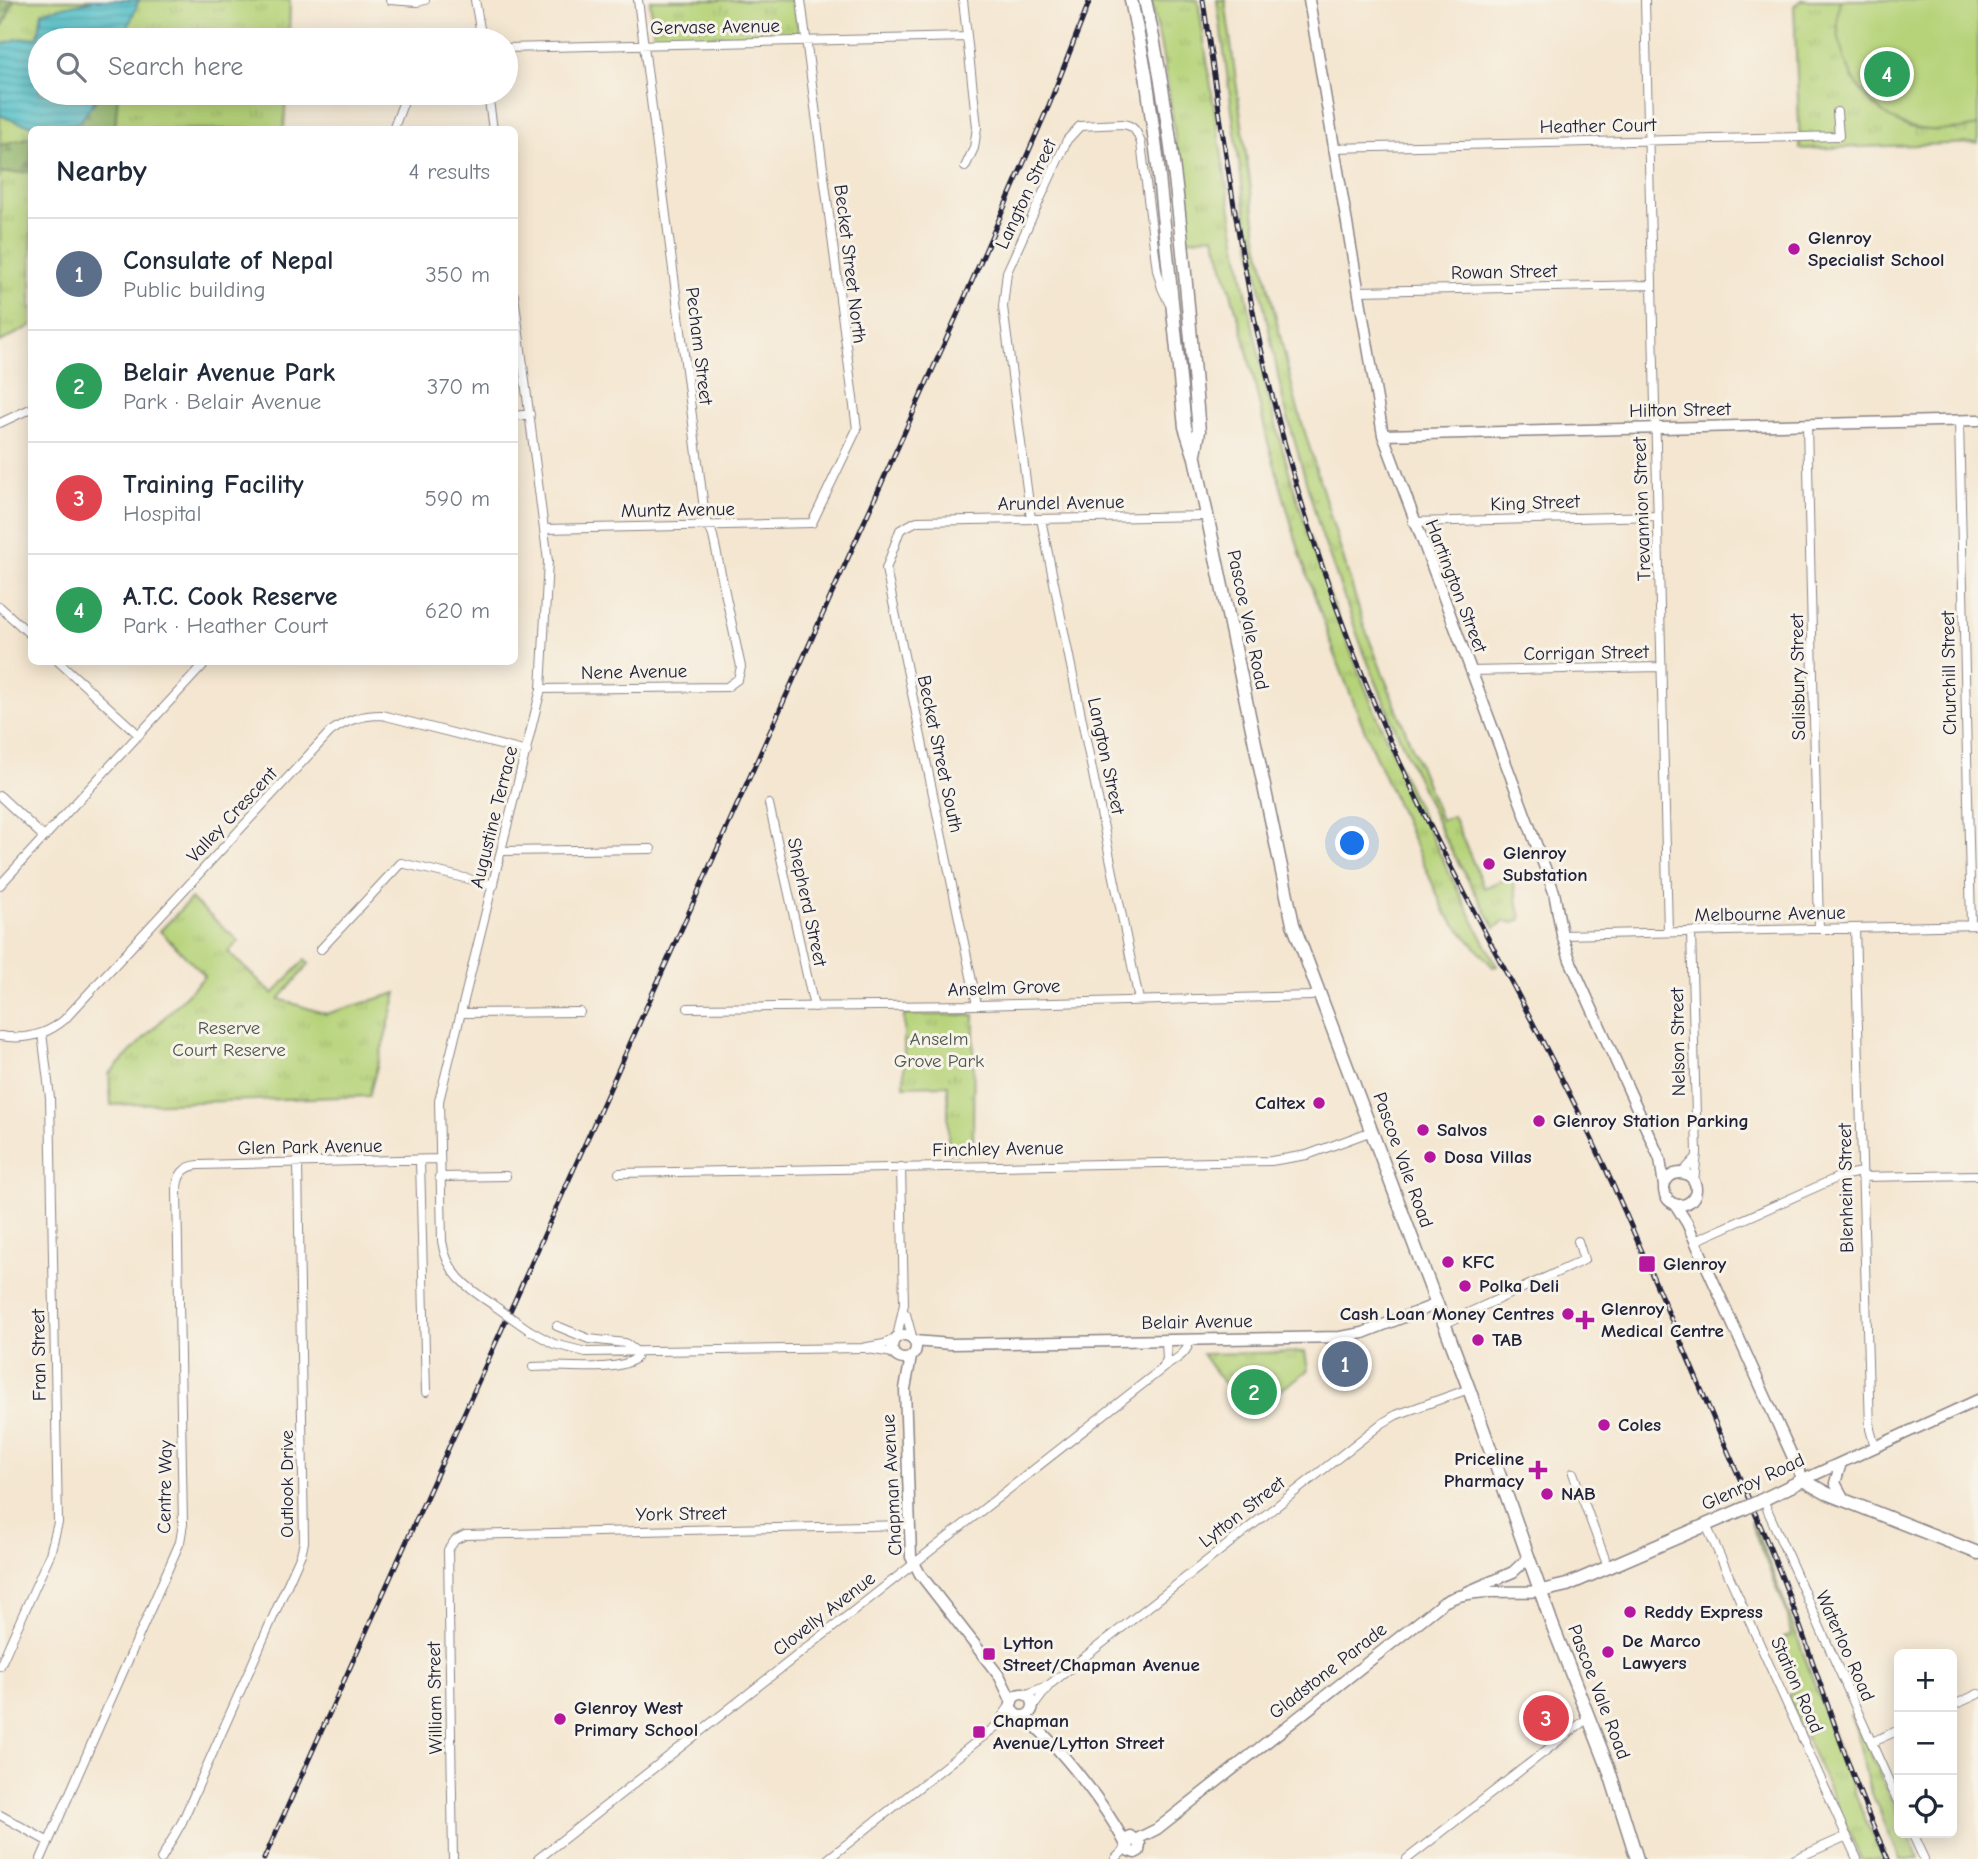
<!DOCTYPE html>
<meta charset="utf-8">
<style>
:root{--surface:#fff;--page:#f6f6f7;--text:#1f2937;--muted:#747a83;--line:#e0e1e3;--accent:#2563eb}
body{margin:0;font-family:"Comic Neue",sans-serif;background:var(--page);color:var(--text)}
.controls{position:absolute;right:21px;bottom:21px;display:grid;overflow:hidden;border-radius:10px;box-shadow:0 4px 18px #0003}
.controls button{width:63px;height:63px;display:grid;place-items:center;padding:0;border:0;border-bottom:2px solid var(--line);background:var(--surface);color:var(--text);font:35px sans-serif}
.you{position:absolute;left:1353px;top:844px;width:24px;height:24px;margin:-18px;border:5px solid #fff;border-radius:50%;background:#1a73e8;box-shadow:0 0 0 10px #1a73e833}
.badge{display:grid;place-items:center;width:46px;height:46px;border-radius:50%;background:var(--accent);color:#fff;font-size:23px;font-weight:700}
.pin{position:absolute;translate:-50% -50%;border:4px solid #fff;box-shadow:0 2px 7px #0006}
.list{margin:0;padding:0;list-style:none}
h2{display:flex;justify-content:space-between;align-items:center;height:91px;margin:0;padding:0 28px;font-size:30px}
h2 small{font-size:23px;font-weight:400;color:var(--muted)}
.list li{display:grid;grid-template-columns:46px 1fr auto;gap:21px;align-items:center;box-sizing:border-box;height:112px;padding:0 28px;border-top:2px solid var(--line)}
.list b{display:block;font-size:26px;white-space:nowrap}
.list p{margin:0;font-size:23px;white-space:nowrap;color:var(--muted)}
.list em{font-size:23px;font-style:normal;color:var(--muted)}
.icon{flex:none;width:38px;height:38px;fill:none;stroke:currentColor;stroke-width:2;stroke-linecap:round;stroke-linejoin:round}
.map{position:relative;flex:none;width:1978px;height:1859px;overflow:hidden}
.search{position:absolute;background:var(--surface);box-shadow:0 4px 18px #0003;left:28px;top:28px;width:490px;height:77px;display:flex;align-items:center;gap:18px;box-sizing:border-box;padding:0 24px;border-radius:38px;color:var(--muted);font-size:26px}
.panel{position:absolute;background:var(--surface);box-shadow:0 4px 18px #0003;left:28px;top:126px;width:490px;height:539px;border-radius:10px}
.map>svg:first-child{display:block}
.grass{fill:url(#grass-tufts);stroke:#6c7a5a;stroke-width:2}
.forest{fill:url(#forest-firs);stroke:#596c52;stroke-width:2}
.pitch{fill:#b6d379;stroke:#6c7a5a;stroke-width:2}
.water{fill:url(#water-rules);stroke:#3a7182;stroke-width:2}
.lines{fill:none;stroke-linecap:round;stroke-linejoin:round}
.minor-casing{stroke:#8b8486;stroke-width:10}
.tertiary-casing{stroke:#8b8486;stroke-width:13}
.secondary-casing{stroke:#8b8486;stroke-width:15}
.primary-casing{stroke:#8b8486;stroke-width:15}
.minor{stroke:#fff;stroke-width:8}
.tertiary{stroke:#fff;stroke-width:10}
.secondary{stroke:#fff;stroke-width:12}
.primary{stroke:#fff;stroke-width:12}
.rail-casing{stroke:#22223b;stroke-width:5}
.rail{stroke:#f7f3e8;stroke-width:2.5;stroke-dasharray:8;stroke-linecap:butt}
.minor-bridge-casing{stroke:#8b8486;stroke-width:10;stroke-linecap:butt}
.secondary-bridge-casing{stroke:#8b8486;stroke-width:15;stroke-linecap:butt}
.minor-bridge{stroke:#fff;stroke-width:8}
.secondary-bridge{stroke:#fff;stroke-width:12}
.poi-dot{fill:#b5179e;stroke:#f7f3e8;stroke-width:2.5}
.labels{text-anchor:middle;dominant-baseline:central;stroke-width:6;stroke-linejoin:round;paint-order:stroke}
.street-label{font-size:19px;fill:#22223b;stroke:#f7f3e8}
.poi-label{font-size:19px;font-weight:bold;fill:#22223b;stroke:#f7f3e8;text-anchor:start}
.park-label{font-size:19px;fill:#4e574e;stroke:#f7f3e8}
</style>
<div class="map">
<svg width="1978" height="1859" viewBox="0 0 1978 1859">
<defs>
<pattern id="grass-tufts" width="24" height="20" patternUnits="userSpaceOnUse" patternTransform="scale(1.75)"><rect width="24" height="20" fill="#b6d379"/><path d="M3 7l-1-3M5 7V3M7 7l1-3M15 17l-1-3M17 17v-4M19 17l1-3" fill="none" stroke="#9cb56a"/></pattern>
<pattern id="forest-firs" width="22" height="20" patternUnits="userSpaceOnUse" patternTransform="scale(1.75)"><rect width="22" height="20" fill="#90b569"/><path d="M5 1l3.5 6h-7zM16 11l3.5 6h-7z" fill="#759358"/></pattern>
<pattern id="water-rules" width="6" height="5" patternUnits="userSpaceOnUse" patternTransform="scale(1.75)"><rect width="6" height="5" fill="#52c0c9"/><path d="M0 2.5h6" fill="none" stroke="#449ca4"/></pattern>
</defs>
<rect width="100%" height="100%" fill="#f7f3e8"/>
<filter id="ink" filterUnits="userSpaceOnUse"><feTurbulence type="fractalNoise" baseFrequency=".0143" numOctaves="2"/><feDisplacementMap in="SourceGraphic" scale="14" xChannelSelector="R" yChannelSelector="G"/><feConvolveMatrix kernelMatrix="1 2 1 2 8 2 1 2 1" color-interpolation-filters="sRGB"/></filter>
<filter id="wash" filterUnits="userSpaceOnUse"><feTurbulence type="fractalNoise" baseFrequency=".00686" numOctaves="4" result="noise"/><feDisplacementMap in="SourceGraphic" scale="28" xChannelSelector="R" yChannelSelector="G"/><feGaussianBlur stdDeviation="1.57" result="paint"/><feColorMatrix in="noise" values="0 0 0 0 0 0 0 0 0 0 0 0 0 0 0 0 0 1.4 0 .05"/><feComposite in="paint" operator="in"/></filter>
<g filter="url(#wash)">
<rect width="100%" height="100%" fill="#f4e6d0"/>
<!-- grass -->
<path class="grass" d="M0 0H290L289 40H40V93H286L284 129 32 130 31 326 0 342Z
M650 0H794L799 34 654 37Z
M1151 0H1198C1219 140 1239 280 1274 417 1324 609 1404 791 1497 966L1493 967 1446 914 1371 746 1337 660 1301 557 1268 442 1243 333 1214 236 1186 240C1178 159 1170 79 1151 0Z
M1217 0H1225L1258 242 1296 403 1364 626 1441 820 1453 816 1484 888 1512 876 1521 919 1515 923 1504 921 1495 928 1443 835 1393 723 1364 653 1321 533 1284 404 1248 228Z
M1802 0H1978V143L1800 149 1794 6Z
M191 899 239 941 228 952 273 994 305 960 309 964 279 999 326 1014 397 993 369 1096 111 1105 109 1074 205 976 160 931Z
M904 1015H974L973 1152 948 1153V1085L904 1086Z
M1305 1352 1308 1370 1247 1415 1202 1354Z
M1752 1521C1801 1633 1832 1749 1883 1859H1861L1787 1696 1797 1690 1780 1647 1786 1644 1783 1637 1791 1635 1787 1612 1750 1522Z
M1853 1714 1899 1816V1833H1907L1919 1859H1900L1868 1784 1857 1732 1850 1715Z"/>
<!-- forest -->
<path class="forest" d="M0 0H14L4 24 0 27Z
M100 93H118L115 129 51 130 95 102Z
M31 137V172L0 173V145Z"/>
<!-- pitch -->
<path class="pitch" d="M1840 0H1978V126C1956 131 1925 133 1904 125 1858 106 1829 47 1840 0Z"/>
<!-- water -->
<path class="water" d="M94 0H139L123 40H40V93H100L80 122C52 129 27 128 0 115V45L17 39 38 37 42 12Z"/>
</g>
<g filter="url(#ink)">
<g class="lines">
<!-- minor casing -->
<g class="minor-casing">
<path id="minor" d="M390 0 417 2 425 0
M475 0 482 40
M963 0 977 127 974 148 965 167
M1645 0 1668 932
M506 48 967 37
M488 93 493 130
M393 130 407 93
M1333 148 1839 136 1837 112
M1358 291 1651 285
M514 416 530 414
M1959 421 1971 925
M0 423 32 408
M1807 425 1819 928
M1031 519 1003 307 1007 272 1067 140 1080 126 1122 124C1134 125 1137 132 1141 143L1157 270 1162 288 1169 303
M1041 519 1139 1000
M1413 522 1657 516
M545 529 812 523 857 429 801 0
M0 607 32 636
M59 662 139 735
M1470 671 1661 667
M541 689 727 687 738 679 741 667 713 536 705 516 638 0
M0 796 44 837
M769 804 814 1007
M502 851 651 849
M0 885 206 662
M1855 928 1870 1429 1875 1447
M1691 932 1697 1153 1694 1182
M1562 935 1978 925
M321 949 401 863 494 885
M977 1005 886 569 900 530 917 521 1206 516
M688 1008 977 1005 1311 996 1320 993
M461 1013 580 1012
M0 1036C24 1040 45 1036 64 1020L330 732C347 720 361 715 382 715L527 752
M420 1160 426 1392
M619 1173 1271 1161 1307 1155 1372 1131
M1681 1174 1696 1158
M439 1177 506 1176
M1861 1177 1978 1175
M1695 1241 1841 1176 1861 1172
M492 1304C467 1288 446 1272 442 1241L439 1101 541 689 548 561 514 295
M906 1314 913 1340
M1444 1324 1584 1260 1578 1241
M529 1330 554 1344 586 1352 862 1348 884 1344 896 1338
M897 1337 904 1304 901 1167
M868 1349 893 1353
M533 1367C558 1364 617 1374 636 1358L637 1352 625 1343 589 1339 557 1326
M1163 1368 1167 1359 1166 1341
M1573 1473 1608 1567
M1763 1500 1899 1804
M1706 1525 1857 1859
M0 1666 50 1554 58 1523 50 1098 42 1033
M1025 1695 1049 1685 1381 1424 1396 1415 1469 1389
M1952 1706 1978 1694
M1033 1707 1048 1687
M995 1727 1021 1716
M1872 1742 1899 1730
M0 1815 47 1841
M1912 1833 1924 1859
M41 1859 180 1542 183 1524 177 1190C177 1175 184 1166 199 1165L439 1159
M161 1859 182 1822 301 1554 304 1542 298 1163
M453 1859 448 1550 455 1540 465 1535 909 1525
M538 1859 1163 1368C1174 1360 1187 1355 1190 1340
M828 1859 995 1727 1011 1704
M1115 1859 1127 1847
M1407 1859 1589 1717
M1795 1859 1847 1836"/>
</g>
<!-- tertiary casing -->
<g class="tertiary-casing">
<path id="tertiary" d="M1309 0 1383 435 1554 892 1562 935 1570 960 1660 1159 1664 1186
M1383 435 1978 420
M1664 1189a16 16 0 1 1 32 0a16 16 0 1 1-32 0Z
M1675 1204 1687 1223 1803 1480 1978 1400
M892 1347a12 12 0 1 1 24 0a12 12 0 1 1-24 0Z
M914 1341 951 1344 1340 1337 1363 1333 1437 1304
M911 1357 905 1389 911 1557 920 1574 1000 1677 1012 1702
M1841 1463 1835 1483 1845 1501
M1467 1592 1513 1572 1529 1557
M1011 1705a11 11 0 1 1 22 0a11 11 0 1 1-22 0Z
M1024 1716C1059 1746 1106 1805 1127 1847
M1135 1840 1157 1829 1444 1602C1471 1587 1511 1594 1541 1591
M1128 1842 1129 1851 1135 1853 1139 1851 1140 1844 1130 1836"/>
</g>
<!-- secondary casing -->
<g class="secondary-casing">
<path id="secondary" d="M1760 1501 1803 1480 1826 1493 1978 1553
M1541 1591 1567 1585 1743 1509"/>
</g>
<!-- primary casing -->
<g class="primary-casing">
<path id="primary" d="M1131 0 1146 75 1157 157 1185 427 1195 458 1293 924 1469 1389 1552 1624 1608 1767 1637 1859
M1145 0C1177 141 1186 287 1199 431L1195 454"/>
</g>
<!-- minor -->
<use href="#minor" class="minor"/>
<!-- tertiary -->
<use href="#tertiary" class="tertiary"/>
<!-- secondary -->
<use href="#secondary" class="secondary"/>
<!-- primary -->
<use href="#primary" class="primary"/>
<!-- rail casing -->
<g class="rail-casing">
<path id="rail" d="M1203 0C1219 109 1234 218 1256 326 1284 457 1324 585 1376 708 1448 881 1550 1038 1624 1210 1655 1281 1685 1351 1715 1422 1739 1477 1764 1531 1786 1588 1820 1678 1847 1771 1888 1859
M264 1859 958 313 1049 105 1090 0"/>
</g>
<!-- rail -->
<use href="#rail" class="rail"/>
<!-- minor-bridge casing -->
<g class="minor-bridge-casing">
<path id="minor-bridge" d="M492 1304 529 1330"/>
</g>
<!-- secondary-bridge casing -->
<g class="secondary-bridge-casing">
<path id="secondary-bridge" d="M1743 1509 1760 1501"/>
</g>
<!-- minor-bridge -->
<use href="#minor-bridge" class="minor-bridge"/>
<!-- secondary-bridge -->
<use href="#secondary-bridge" class="secondary-bridge"/>
</g>
</g>
<!-- markers -->
<g class="poi-dot">
<circle cx="1794" cy="249" r="7"/>
<circle cx="1489" cy="864" r="7"/>
<circle cx="1319" cy="1103" r="7"/>
<circle cx="1539" cy="1121" r="7"/>
<circle cx="1423" cy="1130" r="7"/>
<circle cx="1430" cy="1157" r="7"/>
<circle cx="1448" cy="1262" r="7"/>
<rect x="1638" y="1255" width="18" height="18" rx="3.5"/>
<circle cx="1465" cy="1286" r="7"/>
<circle cx="1568" cy="1314" r="7"/>
<path d="M1581.5 1309.5h7v7h7v7h-7v7h-7v-7h-7v-7h7z"/>
<circle cx="1478" cy="1340" r="7"/>
<circle cx="1604" cy="1425" r="7"/>
<path d="M1534.5 1459.5h7v7h7v7h-7v7h-7v-7h-7v-7h7z"/>
<circle cx="1547" cy="1494" r="7"/>
<circle cx="1630" cy="1612" r="7"/>
<circle cx="1608" cy="1652" r="7"/>
<rect x="982" y="1647" width="14" height="14" rx="3.5"/>
<circle cx="560" cy="1719" r="7"/>
<rect x="972" y="1725" width="14" height="14" rx="3.5"/>
</g>
<g class="labels">
<!-- street labels -->
<g class="street-label">
<text transform="translate(715 27) rotate(-1)">Gervase Avenue</text>
<text transform="translate(1598 126) rotate(-1)">Heather Court</text>
<text transform="translate(1026 194) rotate(-65)">Langton Street</text>
<text transform="translate(850 264) rotate(83)">Becket Street North</text>
<text transform="translate(1504 272) rotate(-1)">Rowan Street</text>
<text transform="translate(699 346) rotate(83)">Pecham Street</text>
<text transform="translate(1680 410) rotate(-1)">Hilton Street</text>
<text transform="translate(1061 503) rotate(-1)">Arundel Avenue</text>
<text transform="translate(1535 503) rotate(-2)">King Street</text>
<text transform="translate(1642 509) rotate(-92)">Trevannion Street</text>
<text transform="translate(678 510) rotate(-1)">Muntz Avenue</text>
<text transform="translate(1456 586) rotate(69)">Hartington Street</text>
<text transform="translate(1248 620) rotate(78)">Pascoe Vale Road</text>
<text transform="translate(1586 653) rotate(-1)">Corrigan Street</text>
<text transform="translate(634 672) rotate(-1)">Nene Avenue</text>
<text transform="translate(1949 673) rotate(-91)">Churchill Street</text>
<text transform="translate(1798 677) rotate(-91)">Salisbury Street</text>
<text transform="translate(940 754) rotate(78)">Becket Street South</text>
<text transform="translate(1106 756) rotate(78)">Langton Street</text>
<text transform="translate(232 815) rotate(-47)">Valley Crescent</text>
<text transform="translate(494 817) rotate(-76)">Augustine Terrace</text>
<text transform="translate(807 902) rotate(78)">Shepherd Street</text>
<text transform="translate(1770 914) rotate(-1)">Melbourne Avenue</text>
<text transform="translate(1004 988) rotate(-2)">Anselm Grove</text>
<text transform="translate(1678 1042) rotate(-91)">Nelson Street</text>
<text transform="translate(310 1147) rotate(-1)">Glen Park Avenue</text>
<text transform="translate(998 1149) rotate(-1)">Finchley Avenue</text>
<text transform="translate(1403 1160) rotate(70)">Pascoe Vale Road</text>
<text transform="translate(1846 1188) rotate(-91)">Blenheim Street</text>
<text transform="translate(1197 1322) rotate(-1)">Belair Avenue</text>
<text transform="translate(39 1355) rotate(-91)">Fran Street</text>
<text transform="translate(1753 1482) rotate(-25)">Glenroy Road</text>
<text transform="translate(287 1484) rotate(-90)">Outlook Drive</text>
<text transform="translate(892 1485) rotate(-93)">Chapman Avenue</text>
<text transform="translate(165 1487) rotate(-89)">Centre Way</text>
<text transform="translate(1242 1512) rotate(-38)">Lytton Street</text>
<text transform="translate(681 1514) rotate(-1)">York Street</text>
<text transform="translate(824 1614) rotate(-38)">Clovelly Avenue</text>
<text transform="translate(1845 1646) rotate(66)">Waterloo Road</text>
<text transform="translate(1328 1671) rotate(-38)">Gladstone Parade</text>
<text transform="translate(1797 1685) rotate(66)">Station Road</text>
<text transform="translate(1599 1692) rotate(69)">Pascoe Vale Road</text>
<text transform="translate(435 1698) rotate(-91)">William Street</text>
</g>
<!-- poi labels -->
<g class="poi-label">
<text x="1808" y="238">Glenroy<tspan x="1808" dy="22">Specialist School</tspan></text>
<text x="1503" y="853">Glenroy<tspan x="1503" dy="22">Substation</tspan></text>
<text x="1305" y="1103" text-anchor="end">Caltex</text>
<text x="1553" y="1121">Glenroy Station Parking</text>
<text x="1437" y="1130">Salvos</text>
<text x="1444" y="1157">Dosa Villas</text>
<text x="1462" y="1262">KFC</text>
<text x="1663" y="1264">Glenroy</text>
<text x="1479" y="1286">Polka Deli</text>
<text x="1601" y="1309">Glenroy<tspan x="1601" dy="22">Medical Centre</tspan></text>
<text x="1554" y="1314" text-anchor="end">Cash Loan Money Centres</text>
<text x="1492" y="1340">TAB</text>
<text x="1618" y="1425">Coles</text>
<text x="1524" y="1459" text-anchor="end">Priceline<tspan x="1524" dy="22">Pharmacy</tspan></text>
<text x="1561" y="1494">NAB</text>
<text x="1644" y="1612">Reddy Express</text>
<text x="1622" y="1641">De Marco<tspan x="1622" dy="22">Lawyers</tspan></text>
<text x="1003" y="1643">Lytton<tspan x="1003" dy="22">Street/Chapman Avenue</tspan></text>
<text x="574" y="1708">Glenroy West<tspan x="574" dy="22">Primary School</tspan></text>
<text x="993" y="1721">Chapman<tspan x="993" dy="22">Avenue/Lytton Street</tspan></text>
</g>
<!-- park labels -->
<g class="park-label">
<text x="229" y="1028">Reserve<tspan x="229" dy="22">Court Reserve</tspan></text>
<text x="939" y="1039">Anselm<tspan x="939" dy="22">Grove Park</tspan></text>
</g>
</g>
</svg>
<div class="controls">
<button>+</button>
<button>−</button>
<button><svg class="icon" aria-label="locate" viewBox="0 0 24 24"><circle cx="12" cy="12" r="6"/><path d="M12 2v4M12 18v4M2 12h4M18 12h4"/></svg></button>
</div>
<div class="you"></div>
<div class="pin badge" style="left:1345px;top:1364px;background:#5c6f8a">1</div>
<div class="pin badge" style="left:1254px;top:1392px;background:#2e9e5b">2</div>
<div class="pin badge" style="left:1546px;top:1718px;background:#e0444e">3</div>
<div class="pin badge" style="left:1887px;top:74px;background:#2e9e5b">4</div>
<div class="search"><svg class="icon" aria-label="search" viewBox="0 0 24 24"><circle cx="10" cy="10" r="6"/><path d="M15 15l6 6"/></svg>Search here</div>
<section class="panel">
<h2>Nearby<small>4 results</small></h2>
<ul class="list">
<li><span class="badge" style="background:#5c6f8a">1</span><div><b>Consulate of Nepal</b><p>Public building</p></div><em>350 m</em></li>
<li><span class="badge" style="background:#2e9e5b">2</span><div><b>Belair Avenue Park</b><p>Park · Belair Avenue</p></div><em>370 m</em></li>
<li><span class="badge" style="background:#e0444e">3</span><div><b>Training Facility</b><p>Hospital</p></div><em>590 m</em></li>
<li><span class="badge" style="background:#2e9e5b">4</span><div><b>A.T.C. Cook Reserve</b><p>Park · Heather Court</p></div><em>620 m</em></li>
</ul>
</section>
</div>
